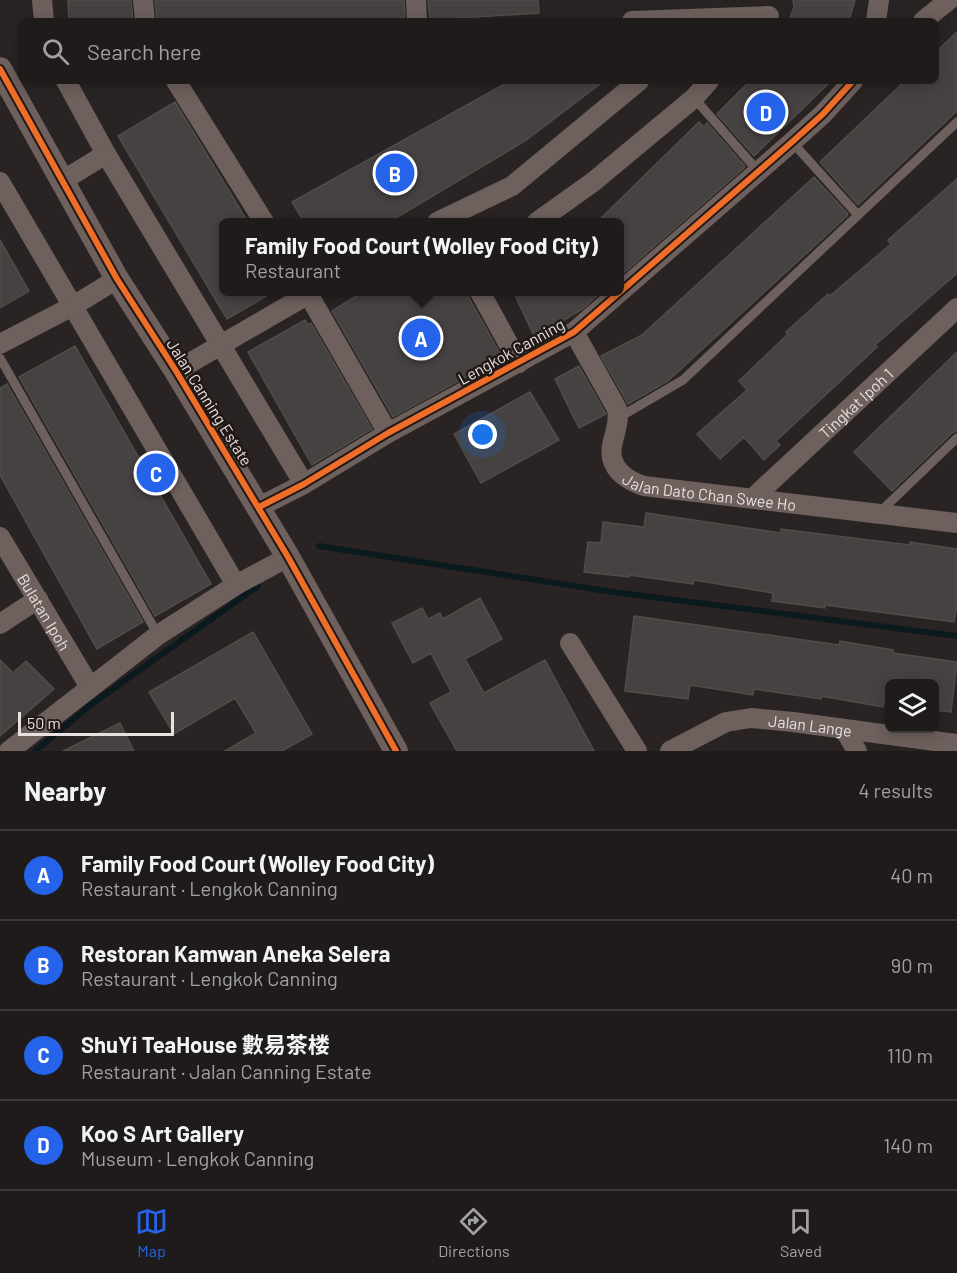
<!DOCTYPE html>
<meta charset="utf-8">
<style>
:root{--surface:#1f1b1a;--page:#272423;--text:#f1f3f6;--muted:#a1a1a2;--line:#3c3939;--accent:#2563eb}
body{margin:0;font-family:Barlow,"Noto Sans SC",sans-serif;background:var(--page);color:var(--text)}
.controls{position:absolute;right:18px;bottom:18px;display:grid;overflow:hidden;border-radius:9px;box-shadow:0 3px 15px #0003}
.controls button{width:54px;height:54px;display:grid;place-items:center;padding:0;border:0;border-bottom:2px solid var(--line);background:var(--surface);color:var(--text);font:30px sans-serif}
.scale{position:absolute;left:18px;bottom:15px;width:156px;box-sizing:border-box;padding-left:6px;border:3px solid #e7e1df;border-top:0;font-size:16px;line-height:21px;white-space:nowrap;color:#e7e1df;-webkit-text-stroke:4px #221916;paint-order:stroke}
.you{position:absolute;left:483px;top:435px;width:21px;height:21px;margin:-15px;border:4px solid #fff;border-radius:50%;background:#1a73e8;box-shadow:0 0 0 9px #1a73e833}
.badge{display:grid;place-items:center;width:39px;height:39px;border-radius:50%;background:var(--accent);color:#fff;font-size:20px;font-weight:700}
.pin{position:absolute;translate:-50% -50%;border:3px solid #fff;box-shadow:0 2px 6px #0006}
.popup{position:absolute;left:219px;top:218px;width:405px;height:78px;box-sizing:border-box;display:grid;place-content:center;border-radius:9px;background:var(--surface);filter:drop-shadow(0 2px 4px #0005);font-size:20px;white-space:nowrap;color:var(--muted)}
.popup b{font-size:22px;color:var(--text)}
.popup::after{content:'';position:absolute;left:50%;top:100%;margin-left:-12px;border:12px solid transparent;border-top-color:var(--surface)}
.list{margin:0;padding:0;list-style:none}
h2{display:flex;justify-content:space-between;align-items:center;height:78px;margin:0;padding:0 24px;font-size:26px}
h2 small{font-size:20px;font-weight:400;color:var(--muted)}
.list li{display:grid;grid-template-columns:39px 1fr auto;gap:18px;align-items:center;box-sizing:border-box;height:90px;padding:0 24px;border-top:2px solid var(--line)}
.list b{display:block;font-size:22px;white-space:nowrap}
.list p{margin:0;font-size:20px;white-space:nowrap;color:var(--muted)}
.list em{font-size:20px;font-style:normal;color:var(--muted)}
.icon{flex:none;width:33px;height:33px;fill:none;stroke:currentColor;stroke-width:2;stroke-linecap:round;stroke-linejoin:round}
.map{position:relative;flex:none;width:957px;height:751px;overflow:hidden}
.search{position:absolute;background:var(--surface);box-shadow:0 3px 15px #0003;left:18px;right:18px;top:18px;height:66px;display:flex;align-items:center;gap:15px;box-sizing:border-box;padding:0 21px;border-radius:9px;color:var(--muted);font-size:22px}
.sheet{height:438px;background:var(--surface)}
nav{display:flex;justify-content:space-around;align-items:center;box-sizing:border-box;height:84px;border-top:2px solid var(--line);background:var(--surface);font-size:16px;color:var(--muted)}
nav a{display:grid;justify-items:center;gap:3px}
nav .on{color:var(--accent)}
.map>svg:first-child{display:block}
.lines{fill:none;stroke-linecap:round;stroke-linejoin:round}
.stream{stroke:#0a1a1e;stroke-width:6}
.building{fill:#464241;stroke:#504c4a;stroke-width:1.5}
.service{stroke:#6d605d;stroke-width:9}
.minor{stroke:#6d605d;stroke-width:20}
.tertiary{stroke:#6d605d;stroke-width:24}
.cycleway-casing{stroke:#221916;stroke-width:10}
.cycleway{stroke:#ee6e29;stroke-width:6}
.labels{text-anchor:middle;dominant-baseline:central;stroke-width:5;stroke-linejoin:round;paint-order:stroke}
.street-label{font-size:16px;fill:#e7e1df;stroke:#221916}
</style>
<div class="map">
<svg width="957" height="751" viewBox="0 0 957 751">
<rect width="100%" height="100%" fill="#292423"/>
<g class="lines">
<!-- stream -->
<path class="stream" d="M319 546 613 592 957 636
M35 751 93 703 258 586"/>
</g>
<!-- building -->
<path class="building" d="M68 0H131L133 21H69Z
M155 0H404L405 20 157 21Z
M428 0H538L539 13 430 20Z
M793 0H855L849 21H789L794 7Z
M957 32V111L858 205 820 162 905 81H936V52Z
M510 81H604L525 141 389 222H304L292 202Z
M750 81H831L754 156 717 114Z
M175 102 248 222H223V291H275L227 319 118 136Z
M699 122 704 127 707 123 745 166 744 168 619 277V222H597Z
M814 177 848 214 847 216 668 381 628 404 601 356 642 335Z
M957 179V273L875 345 877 347 776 441 780 445 764 460 744 437 720 459 697 434 747 390 739 381 788 334 786 332 828 294 830 296 891 244 888 240Z
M0 240 29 291 0 308Z
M364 291H468L469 298 502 357 393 417 332 311Z
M513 291H602L584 308 535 338Z
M305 320 308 325 311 323 372 429 312 465 248 352Z
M75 346 211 584 155 616 19 377Z
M957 352V431L952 433 892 491 854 452Z
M579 366 606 414 579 428 555 379Z
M7 384 143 622 97 649 0 475V388Z
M530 392 559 440 481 483 454 434Z
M646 513 781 533V529L910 545V542L957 549V604L954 622 825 605V608L772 601 773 593 694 580 693 584 629 575V577L584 572 588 542 601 543 603 522 644 527Z
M480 598 502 639 465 659 484 693 545 660 594 751H457L430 703 451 692 431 653 413 663 392 623 422 608 428 619 440 613 443 619Z
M634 616 839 645 840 641 893 650V653L957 662 951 712 934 710V684H887L883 707 821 696V699L754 689 753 695 690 685 688 699 625 691Z
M253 632 312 734 282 751H225L256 733 235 698 174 734 149 692Z
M0 660 13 673 26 661 54 689 0 736Z
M120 723 134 751H63Z"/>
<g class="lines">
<!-- service -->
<path class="service" d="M694 98 758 171
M792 142 858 215
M0 358 158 635
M618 418 683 380 957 122
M880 512 957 438"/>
<!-- minor -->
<g class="minor">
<path d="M42 0 44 21"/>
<path d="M143 0 145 21"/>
<path d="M416 0 417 21"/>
<path d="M632 21 769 16"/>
<path d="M876 21 879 0"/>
<path d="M923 21 949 0"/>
<path d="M66 81 106 154 304 484"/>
<path d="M176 81 264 222"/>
<path d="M62 181 106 154"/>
<path d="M0 182 236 585"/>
<path d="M437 222 512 186 639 81"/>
<path d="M537 222 593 182 694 98 709 81"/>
<path d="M307 292 388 433"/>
<path d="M480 292 519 363"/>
<path id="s1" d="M574 332 617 409C620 422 614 434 612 446 608 468 626 480 644 486L957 523"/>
<path d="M0 344 73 306 117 279"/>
<path d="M176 371 312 292"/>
<path id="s2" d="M753 498 957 308"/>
<path d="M259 507 304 484 388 433 574 332 792 142 823 114 853 81"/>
<path id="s3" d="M0 537 90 687"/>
<path d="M0 624 38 599"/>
<path d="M570 643 637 751"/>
<path d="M844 729 857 751"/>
<path d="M9 751 158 635 236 585 288 557"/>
<path id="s4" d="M670 751 726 722 751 718 793 722 957 744"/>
</g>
<!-- tertiary -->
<path class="tertiary" d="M0 69 117 279 176 371 288 557 396 751"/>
<!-- cycleway casing -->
<g class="cycleway-casing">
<path id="cycleway" d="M0 69 117 279 176 371 288 557 396 751
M259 507 304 484 388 433 574 332 792 142 823 114 853 81"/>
</g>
<!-- cycleway -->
<use href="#cycleway" class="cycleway"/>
</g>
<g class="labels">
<!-- street labels -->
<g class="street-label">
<text transform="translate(511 351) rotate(-29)">Lengkok Canning</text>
<text transform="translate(210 402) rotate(58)">Jalan Canning Estate</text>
<text stroke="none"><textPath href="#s2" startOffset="140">Tingkat Ipoh 1</textPath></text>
<text stroke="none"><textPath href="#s1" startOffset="248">Jalan Dato Chan Swee Ho</textPath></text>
<text stroke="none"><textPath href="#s3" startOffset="87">Bulatan Ipoh</textPath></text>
<text stroke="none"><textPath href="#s4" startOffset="148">Jalan Lange</textPath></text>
</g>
</g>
</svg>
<div class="controls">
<button><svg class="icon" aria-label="layers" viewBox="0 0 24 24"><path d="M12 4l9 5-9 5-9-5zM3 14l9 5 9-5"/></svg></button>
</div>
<div class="scale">50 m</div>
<div class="you"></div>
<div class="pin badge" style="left:421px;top:338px">A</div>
<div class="popup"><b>Family Food Court (Wolley Food City)</b>Restaurant</div>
<div class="pin badge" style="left:395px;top:173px">B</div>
<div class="pin badge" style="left:156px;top:473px">C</div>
<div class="pin badge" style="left:766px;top:112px">D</div>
<div class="search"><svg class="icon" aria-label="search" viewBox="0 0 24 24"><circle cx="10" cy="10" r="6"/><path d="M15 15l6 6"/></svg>Search here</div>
</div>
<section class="sheet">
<h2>Nearby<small>4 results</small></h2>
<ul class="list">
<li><span class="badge">A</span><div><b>Family Food Court (Wolley Food City)</b><p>Restaurant · Lengkok Canning</p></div><em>40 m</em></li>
<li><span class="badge">B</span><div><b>Restoran Kamwan Aneka Selera</b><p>Restaurant · Lengkok Canning</p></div><em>90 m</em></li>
<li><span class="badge">C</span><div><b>ShuYi TeaHouse 數易茶楼</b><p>Restaurant · Jalan Canning Estate</p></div><em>110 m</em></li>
<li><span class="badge">D</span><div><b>Koo S Art Gallery</b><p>Museum · Lengkok Canning</p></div><em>140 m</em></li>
</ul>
</section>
<nav>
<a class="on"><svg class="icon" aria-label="map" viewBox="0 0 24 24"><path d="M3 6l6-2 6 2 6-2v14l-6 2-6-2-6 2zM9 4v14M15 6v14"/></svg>Map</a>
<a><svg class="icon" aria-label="directions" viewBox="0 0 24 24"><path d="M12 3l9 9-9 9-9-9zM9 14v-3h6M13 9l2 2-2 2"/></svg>Directions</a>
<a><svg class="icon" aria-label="saved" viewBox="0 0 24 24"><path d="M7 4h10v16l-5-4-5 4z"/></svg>Saved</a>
</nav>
